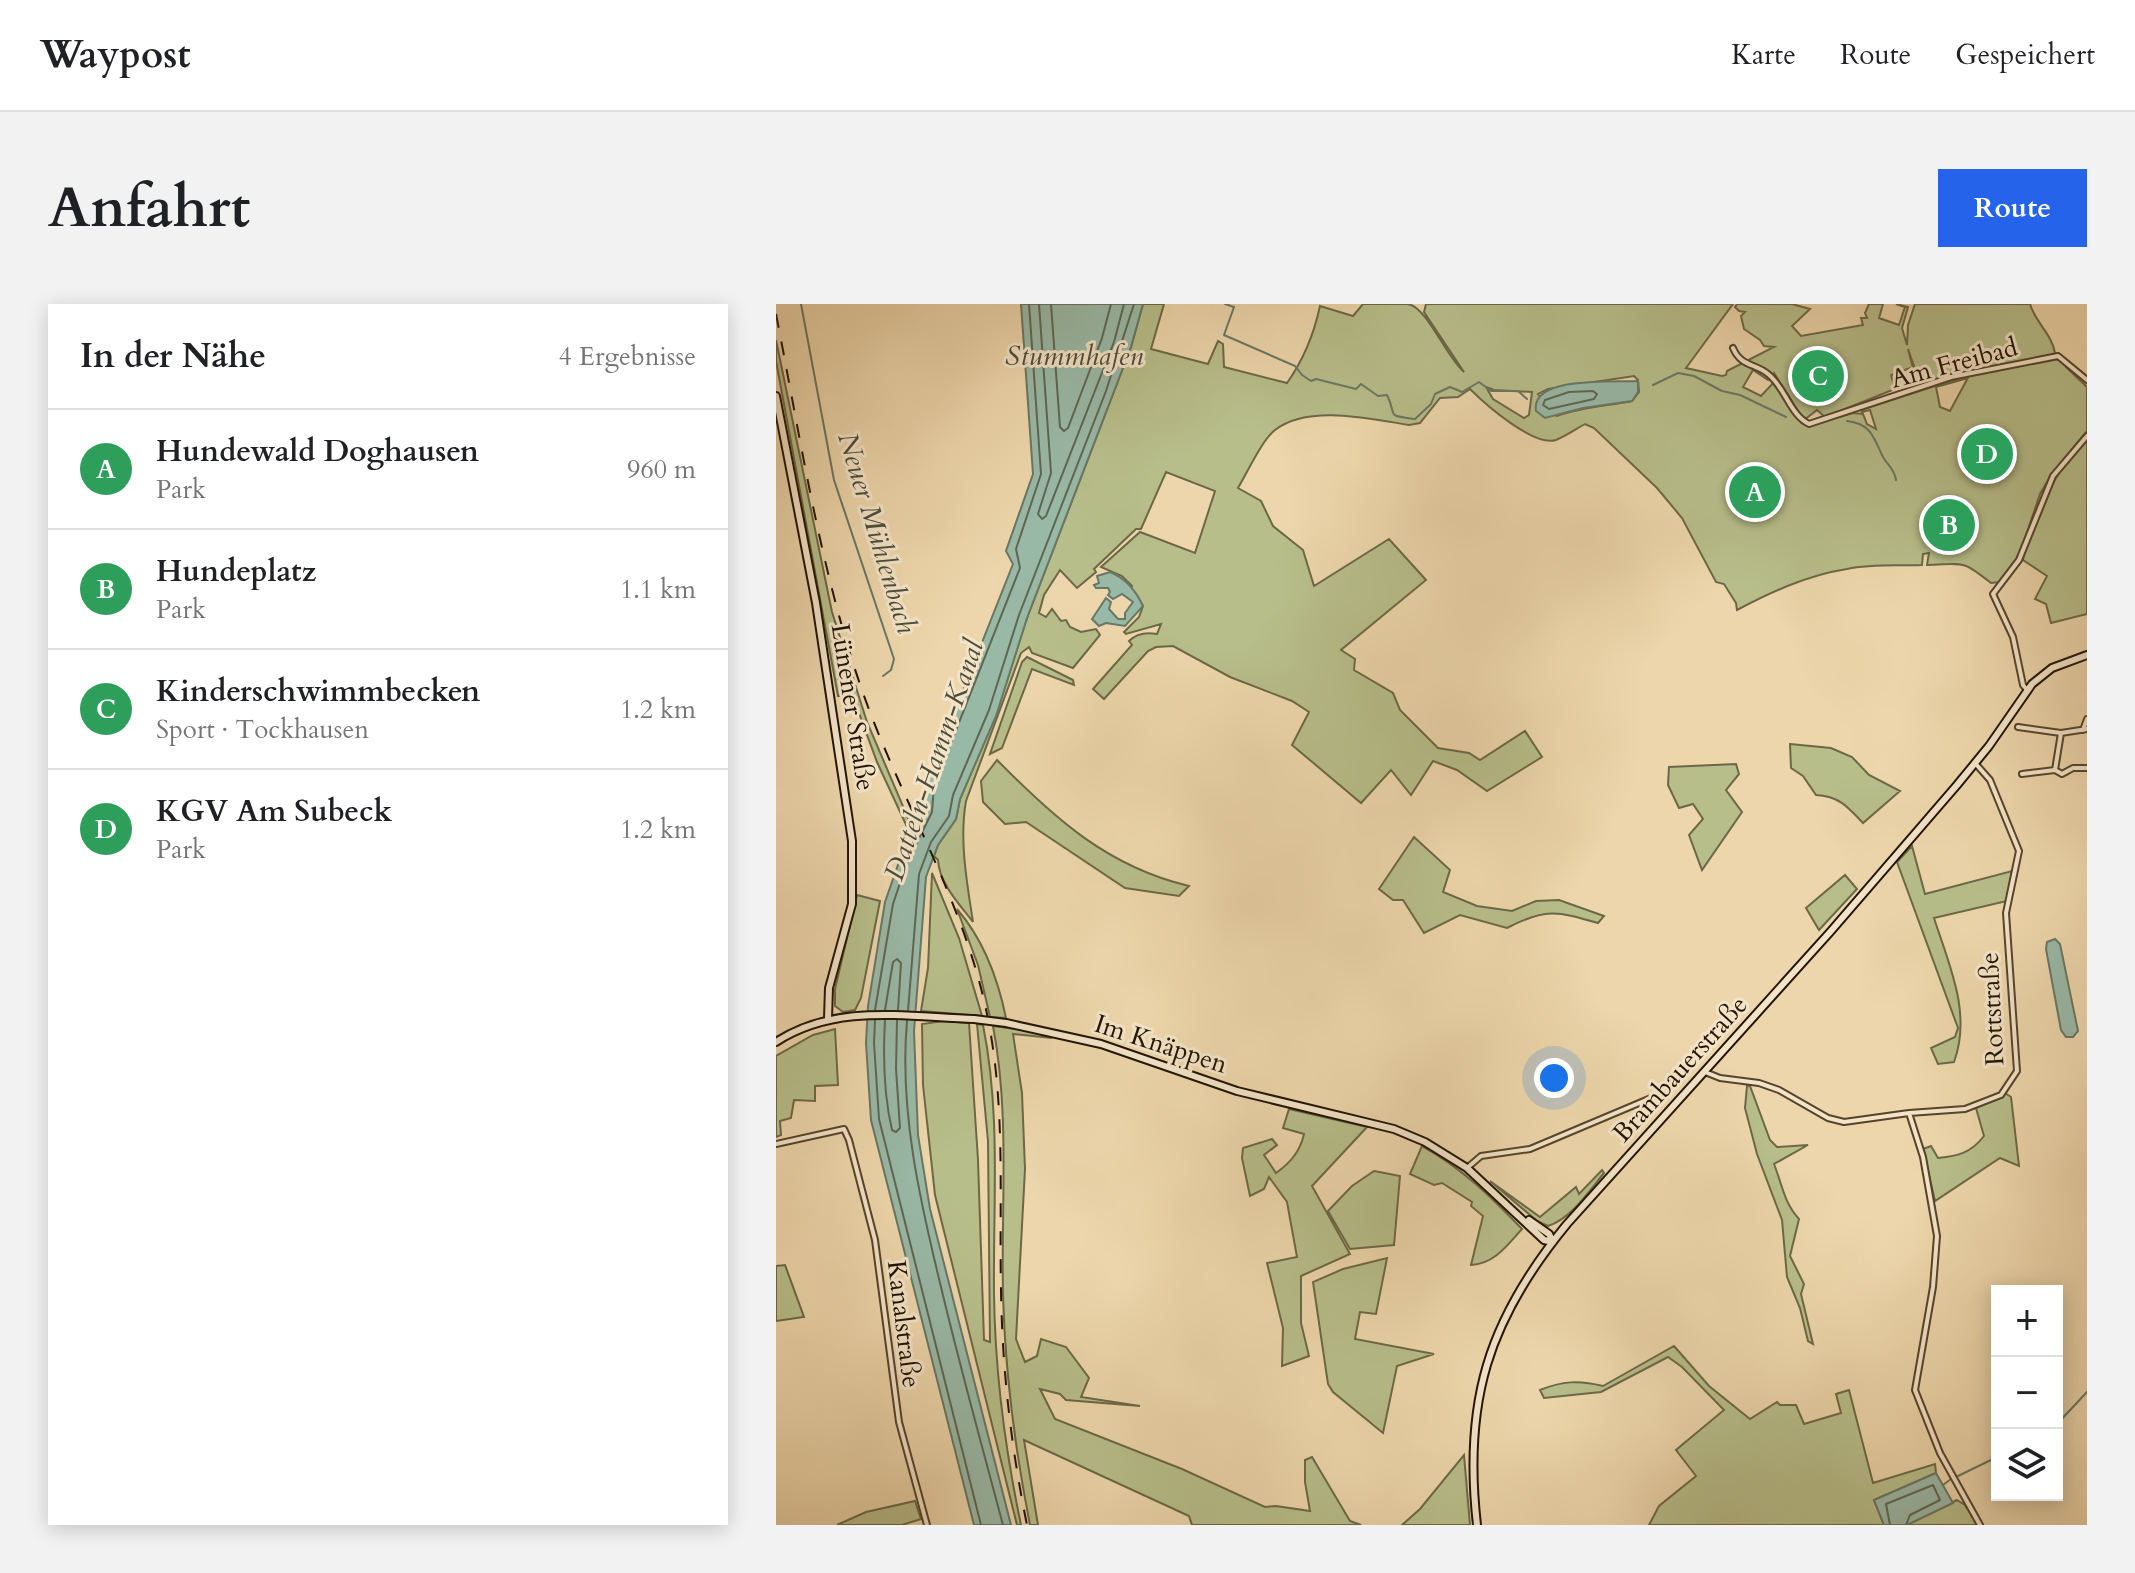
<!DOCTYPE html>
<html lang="de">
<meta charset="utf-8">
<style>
:root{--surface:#fff;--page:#f2f2f2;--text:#202124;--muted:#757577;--line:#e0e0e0;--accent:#2563eb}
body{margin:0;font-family:Cardo,serif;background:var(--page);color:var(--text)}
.controls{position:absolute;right:24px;bottom:24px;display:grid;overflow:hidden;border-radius:0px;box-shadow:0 4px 20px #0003}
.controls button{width:72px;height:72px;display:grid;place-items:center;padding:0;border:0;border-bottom:2px solid var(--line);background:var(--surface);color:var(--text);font:40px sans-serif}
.you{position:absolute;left:778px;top:774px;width:28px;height:28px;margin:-20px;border:6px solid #fff;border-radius:50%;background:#1a73e8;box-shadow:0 0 0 12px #1a73e833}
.badge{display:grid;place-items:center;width:52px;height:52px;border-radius:50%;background:var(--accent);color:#fff;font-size:26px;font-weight:700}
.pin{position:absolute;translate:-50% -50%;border:4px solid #fff;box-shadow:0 2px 8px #0006}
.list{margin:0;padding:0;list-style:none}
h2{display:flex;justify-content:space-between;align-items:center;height:104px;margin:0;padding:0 32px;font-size:34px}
h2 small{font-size:26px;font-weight:400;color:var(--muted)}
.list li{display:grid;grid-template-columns:52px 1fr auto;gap:24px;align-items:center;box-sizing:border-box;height:120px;padding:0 32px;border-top:2px solid var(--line)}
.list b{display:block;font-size:30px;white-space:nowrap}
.list p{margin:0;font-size:26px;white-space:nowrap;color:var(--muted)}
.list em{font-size:26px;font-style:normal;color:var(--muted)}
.icon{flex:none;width:44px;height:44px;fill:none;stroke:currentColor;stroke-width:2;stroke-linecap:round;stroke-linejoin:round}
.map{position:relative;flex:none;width:1311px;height:1221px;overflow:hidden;border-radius:0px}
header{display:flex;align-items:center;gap:48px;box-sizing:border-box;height:112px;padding:0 40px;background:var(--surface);border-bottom:2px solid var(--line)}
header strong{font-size:38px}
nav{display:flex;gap:44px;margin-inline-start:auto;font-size:28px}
.intro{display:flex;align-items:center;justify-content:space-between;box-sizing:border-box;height:192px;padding:0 48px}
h1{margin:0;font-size:56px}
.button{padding:20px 36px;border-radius:0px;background:var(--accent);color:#fff;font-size:28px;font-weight:700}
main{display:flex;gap:48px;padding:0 48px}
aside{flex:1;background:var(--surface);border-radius:0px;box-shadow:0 4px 20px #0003}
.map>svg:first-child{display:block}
.green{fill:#b7be8a;stroke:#6c6846;stroke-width:2;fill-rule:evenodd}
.water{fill:#99b9a7;stroke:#697765;stroke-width:2}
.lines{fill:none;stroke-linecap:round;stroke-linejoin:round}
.shore{stroke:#5e6654;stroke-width:2}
.stream{stroke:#697765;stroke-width:2}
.street-casing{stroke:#55442c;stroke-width:8}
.secondary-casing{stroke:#221301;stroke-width:10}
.street{stroke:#f3e4c8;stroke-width:4}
.secondary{stroke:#f3e4c8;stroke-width:6}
.rail{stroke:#221301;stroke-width:2;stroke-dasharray:14 14;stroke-linecap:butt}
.secondary-bridge-casing{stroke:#221301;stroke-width:10;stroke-linecap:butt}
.secondary-bridge{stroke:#f3e4c8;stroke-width:6}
.labels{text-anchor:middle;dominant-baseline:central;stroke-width:6;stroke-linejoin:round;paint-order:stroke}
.street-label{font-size:26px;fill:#221301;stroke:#f3e4c8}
.water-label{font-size:28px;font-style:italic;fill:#4c4d3b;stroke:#f3e4c8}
</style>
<header>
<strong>Waypost</strong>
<nav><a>Karte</a><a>Route</a><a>Gespeichert</a></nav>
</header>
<div class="intro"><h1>Anfahrt</h1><a class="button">Route</a></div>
<main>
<aside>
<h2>In der Nähe<small>4 Ergebnisse</small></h2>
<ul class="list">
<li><span class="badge" style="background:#2e9e5b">A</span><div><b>Hundewald Doghausen</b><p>Park</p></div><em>960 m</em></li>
<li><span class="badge" style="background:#2e9e5b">B</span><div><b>Hundeplatz</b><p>Park</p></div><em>1.1 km</em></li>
<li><span class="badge" style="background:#2e9e5b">C</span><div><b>Kinderschwimmbecken</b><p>Sport · Tockhausen</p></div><em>1.2 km</em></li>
<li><span class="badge" style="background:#2e9e5b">D</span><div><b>KGV Am Subeck</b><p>Park</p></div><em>1.2 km</em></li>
</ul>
</aside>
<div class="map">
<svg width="1311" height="1221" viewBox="0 0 1311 1221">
<rect width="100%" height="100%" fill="#edd6ab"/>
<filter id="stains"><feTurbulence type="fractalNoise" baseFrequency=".0025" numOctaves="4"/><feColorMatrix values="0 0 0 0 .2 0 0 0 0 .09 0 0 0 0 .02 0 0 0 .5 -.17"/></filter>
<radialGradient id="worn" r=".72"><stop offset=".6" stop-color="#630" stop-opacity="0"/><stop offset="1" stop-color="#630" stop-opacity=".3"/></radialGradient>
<!-- green -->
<path class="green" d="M367 0H388L375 45 432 60 442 37 447 40 448 63 511 79C528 55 538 30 544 2L577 12 587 0C601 0 618 0 632 0 651 3 670 53 688 68L648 8 650 0H957L910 64 946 72 950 71 951 67 998 43 988 42 984 36 968 25 965 12 969 8 963 7 959 3 961 0H1016L1034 5 1016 22 1025 32 1087 21 1085 14H1091L1089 9 1093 0H1107L1103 14 1123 21 1129 3 1120 0 1132 3 1126 24 1131 41 1132 21 1139 0H1254C1259 18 1276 30 1279 49L1276 51 1185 69 1145 82 1132 45 1141 79 1139 80 1134 64 1115 71 1119 85 1049 113 1041 106 1028 116 998 69 992 76 977 66 967 83 985 92 998 78 1025 117 1032 122 1077 109 1087 110 1091 120 1100 125 1094 106 1086 108 1085 106 1190 72 1189 75 1160 83 1164 103 1174 107 1194 70 1282 55 1291 60 1290 63 1311 83V127L1275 171 1264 190 1241 258 1224 278 1215 279C1185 255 1188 260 1151 261L1153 249 1147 250 1146 261C1121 262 1095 260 1071 265 1032 271 995 288 961 306L960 299 948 280 940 278 906 214 881 184 818 124 809 120C800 125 790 132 780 136 758 143 710 101 694 85L682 93 664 94 644 119 633 121C595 115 532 100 499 126 486 136 471 169 462 184L485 197 497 222 527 246 538 282 613 235 650 276 565 346 579 355 578 366 617 389 624 406 662 444 693 449 704 456 749 427 766 453 711 487 681 466 657 457 635 491 615 466 585 499 516 441 533 408 516 397 454 373 397 342 380 343 372 347 328 395 317 385 356 341 353 337C361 329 370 328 381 330L385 320 350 330 348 328 363 313 367 302 355 284 356 282 346 272 325 263 364 228 419 249 439 187 390 168 365 225H360L318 265 320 268 301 284 284 266 268 291 263 309 270 313 276 305 285 317 290 316 294 323 305 328 320 325 324 331 297 364 256 349 253 343 245 349 190 497C183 536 191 579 197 618 184 601 163 579 162 556L158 552 162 541 180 515 184 495 220 411 251 314 337 90 355 43ZM858 72 862 76 863 88 856 97C831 102 806 103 781 112L762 90 772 85ZM710 83 718 86 756 88 753 111 748 114 717 95Z
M0 36 56 308 91 418 135 521 132 525 101 458 76 390 62 392 0 57Z
M1311 136V310L1275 319 1270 300 1259 295 1271 272 1247 256 1248 250 1277 179 1288 161Z
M251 353 297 376 298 381 256 365 226 444 214 450 246 358Z
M1014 440 1055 444 1076 453 1093 471 1124 487 1087 519C1072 503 1063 492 1040 491L1027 472 1015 464Z
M221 456C278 514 332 563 413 582L403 592 349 584 250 518 229 520 207 498 205 477Z
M960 460 963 470 950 486 966 508 926 566 913 531 927 515 917 500 903 504 892 481 893 463Z
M638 533 674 566 667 588 701 602 736 607 760 597 783 596 828 612 822 619C781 607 769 604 731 624L684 611 648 629 627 596H617L603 585Z
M1136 542 1149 590 1236 567 1231 597 1158 614C1173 661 1196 709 1178 758L1162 760 1155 744 1179 733 1182 724 1121 558Z
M156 569 183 634 206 712 145 707 152 664Z
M1069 571 1081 585 1043 626 1030 604Z
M81 591 104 597 85 694 79 706 67 708 59 702V685Z
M181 605C207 635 222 675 230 714L214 713 202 661Z
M168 717 193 719 202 856 208 1036 214 1038 212 837 201 720 207 721C225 810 217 899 218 990 219 1068 229 1145 245 1221H241L159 891 147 781 146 720Z
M217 722 255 727 276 734 237 730 246 789 249 865 240 1035 249 1058 261 1052 265 1035 290 1043 313 1074 305 1093 364 1102 290 1096 284 1090 264 1085 279 1115 406 1165 489 1203 500 1202 534 1207 529 1178V1156L536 1153 574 1217 585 1221H416L413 1212 248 1136 262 1221H254C239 1145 229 1068 227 990 225 900 234 811 217 722Z
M59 725 62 781 39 782V797L18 796 15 814 4 817 5 831 0 833V752L37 731Z
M971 782H974L994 836 1001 843 1032 841 998 860C1006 880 1008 899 1023 915L1014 952 1028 980 1025 990 1037 1040 1032 1037 1024 1004 1011 973 1006 916 981 850 969 804Z
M1229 789 1235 793 1243 862 1224 854 1159 897 1147 845 1155 842 1162 854C1182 852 1195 849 1208 832L1200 804Z
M513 805 591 823 536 882 574 950 525 972V1019L533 1052 506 1062 507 1024 491 959 521 953 511 898 493 873 488 885 474 892 466 854 467 844 496 835 501 841 488 851 500 869C514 859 524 848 528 830L507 824Z
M646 842C686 864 715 893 746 925 732 940 719 960 695 961L707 912 695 902 696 898 666 879 658 881 634 870Z
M826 866 828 869C813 887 795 915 772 922L761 917 714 877 764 913 800 883 803 890Z
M598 867 624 872 618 941 574 945 552 907 576 882Z
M611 954 600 1010 584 1008 579 1035 658 1050 621 1062 607 1129 557 1088 552 1080 537 978 567 965Z
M9 961 28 1013 0 1017V962Z
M898 1042 933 1082 974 1115 1001 1098 1004 1101H1020L1028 1120 1065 1109 1060 1090 1073 1086 1097 1179 1159 1160 1160 1169 1098 1196 1108 1221H873L883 1202 920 1172 900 1146 948 1106 906 1063 892 1053 825 1088 768 1094 764 1086C786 1077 803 1076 827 1082Z
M688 1151 694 1221H626L644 1205Z
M1181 1196 1189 1201 1202 1221H1131Z
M139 1197 145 1215 126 1221H61L90 1208Z"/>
<!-- water -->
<path class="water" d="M245 0H367L355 43 337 90 251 314 220 412 184 495 180 515 162 541 150 573 138 727 142 831 154 905 235 1221H198L95 816 90 739 92 702 109 598 123 558 134 540 148 505 150 480 237 260 230 247 257 170Z
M862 77V88L856 97 807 104 769 114 760 107C754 72 838 78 862 77Z
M334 268C349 274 360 287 367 302L349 322 330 319 323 322 316 315 330 294 335 298 333 305 342 315H349V309L357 298 346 290 337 295 332 291 334 288 332 284H320L318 281 323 279 321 272Z
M1279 635 1284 640 1302 727 1297 733H1290L1285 726 1270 645 1271 638Z
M1160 1169 1177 1199 1131 1221H1108L1098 1196Z"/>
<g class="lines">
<!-- shore -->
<path class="shore" d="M263 0 275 169 262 210 266 215 270 212 338 38 348 0
M275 0 284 123 288 127 292 124 326 34 335 0
M817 87 821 90 818 95 773 105 767 101 769 96 793 88Z
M99 706 117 600 130 561 156 508 158 482 244 264 240 245 265 170 253 0
M109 706 117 658 121 655 125 659 122 706
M132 707 143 570 155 538 173 512 177 491 213 406 243 311 330 87 358 0
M99 716 98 739 103 815 205 1221
M109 716C107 751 108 792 116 826L120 828 124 824 120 765 121 716
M131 717C123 806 144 897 165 983 184 1063 206 1142 227 1221
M1114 1221 1110 1200 1157 1181 1164 1196 1134 1211 1130 1221"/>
<!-- stream -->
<path class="stream" d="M25 0 58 176 118 355 115 366 107 372
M449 0 458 3 448 31 519 62 526 71 535 77 540 75 580 85 585 80 602 92 611 91C622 113 608 111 639 115L655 100 659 90 674 83 686 88 703 78 715 87H742L751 95
M877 81 902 69 918 72 946 87 964 91 1010 113
M1071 117C1096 120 1097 133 1107 153 1112 162 1118 164 1120 176
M1281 1120 1311 1088
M1180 1173 1221 1153
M1167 1181 1175 1175"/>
<!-- street casing -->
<g class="street-casing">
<path id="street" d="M957 44C965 63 979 59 992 70 1009 83 1014 111 1033 120L1175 73 1282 52 1311 76
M1251 386 1247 381 1237 333 1217 290 1243 256 1277 172 1311 132
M1242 423 1285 429 1311 425
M1307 426 1311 415
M1285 429 1279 466 1286 470 1297 464H1311
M1246 470 1279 466
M929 768 944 774 983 779 1003 786 1052 814 1068 818 1133 809 1189 805 1225 791 1241 767 1230 609 1243 547 1214 476 1199 459
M1133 809 1147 853 1161 932 1157 983 1139 1086 1164 1149 1204 1221
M0 840 68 825 73 836 99 936 123 1118 151 1221
M691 864 705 852 754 845 875 794 885 793"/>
</g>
<!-- secondary casing -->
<g class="secondary-casing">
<path id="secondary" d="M0 92 40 299 76 537V600L53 684 52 714
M230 719 325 740 461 787 618 825 649 838 691 864 768 936 777 938
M0 738C60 699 130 713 198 715
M753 916 773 930 777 938
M701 1221C687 1098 712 1016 791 920L1055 627 1181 481 1213 442 1256 380 1276 364 1311 351"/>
</g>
<!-- street -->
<use href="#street" class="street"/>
<!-- secondary -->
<use href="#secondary" class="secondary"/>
<!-- rail -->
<path class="rail" d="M0 10C25 137 44 266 87 389 125 497 188 597 211 710 230 801 223 892 225 985 226 1064 235 1143 251 1221"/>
<!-- secondary-bridge casing -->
<g class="secondary-bridge-casing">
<path id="secondary-bridge" d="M198 715 230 719"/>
</g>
<!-- secondary-bridge -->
<use href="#secondary-bridge" class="secondary-bridge"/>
</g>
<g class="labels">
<!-- street labels -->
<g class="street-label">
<text transform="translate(1178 59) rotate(-15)">Am Freibad</text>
<text transform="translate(77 403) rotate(81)">Lünener Straße</text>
<text transform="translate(1216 705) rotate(-93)">Rottstraße</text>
<text transform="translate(385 740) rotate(18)">Im Knäppen</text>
<text transform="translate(904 765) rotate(-48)">Brambauerstraße</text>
<text transform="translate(128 1020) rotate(83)">Kanalstraße</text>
</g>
<!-- water labels -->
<g class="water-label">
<text x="298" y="52">Stummhafen</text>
<text transform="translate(101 229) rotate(73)">Neuer Mühlenbach</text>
<text transform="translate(158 456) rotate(-71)">Datteln-Hamm-Kanal</text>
</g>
</g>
<rect width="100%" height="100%" filter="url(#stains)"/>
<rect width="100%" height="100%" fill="url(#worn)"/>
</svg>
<div class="controls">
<button>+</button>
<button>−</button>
<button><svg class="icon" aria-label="layers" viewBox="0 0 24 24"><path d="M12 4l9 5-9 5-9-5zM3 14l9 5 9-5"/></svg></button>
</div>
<div class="you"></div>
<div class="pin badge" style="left:979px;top:188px;background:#2e9e5b">A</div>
<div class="pin badge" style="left:1173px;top:221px;background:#2e9e5b">B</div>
<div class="pin badge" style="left:1042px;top:72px;background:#2e9e5b">C</div>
<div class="pin badge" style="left:1211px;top:150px;background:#2e9e5b">D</div>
</div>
</main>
